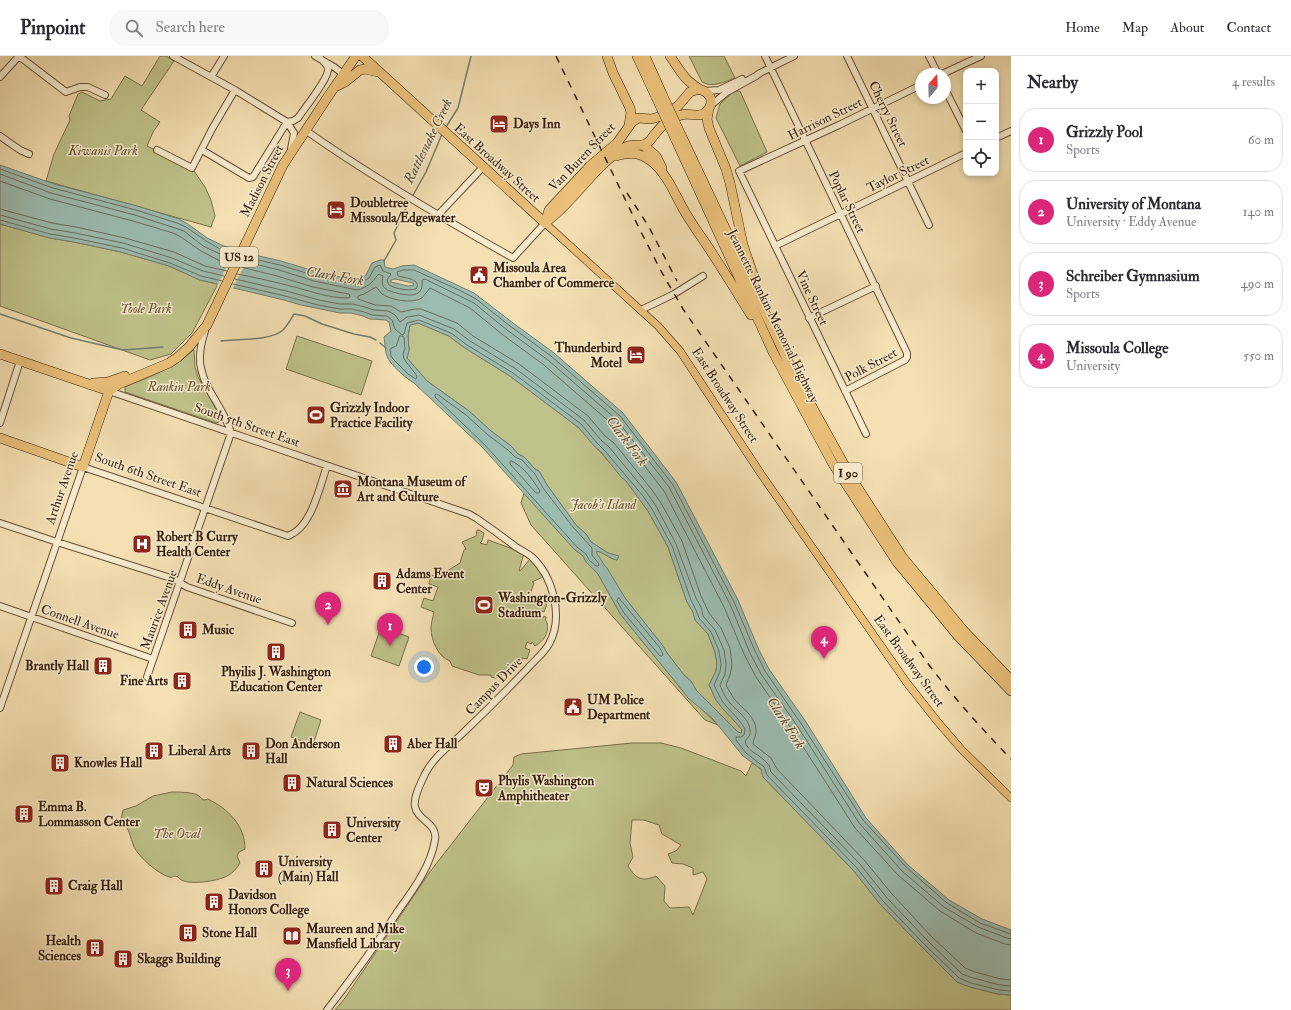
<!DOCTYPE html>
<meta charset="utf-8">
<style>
:root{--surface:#fff;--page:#f7f7f7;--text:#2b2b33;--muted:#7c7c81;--line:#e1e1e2;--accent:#db2777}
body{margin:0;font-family:"IM FELL Double Pica",serif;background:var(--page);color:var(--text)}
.controls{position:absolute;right:12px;top:12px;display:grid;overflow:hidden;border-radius:8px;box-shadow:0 2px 6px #0003}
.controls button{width:36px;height:36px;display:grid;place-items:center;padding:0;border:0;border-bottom:1px solid var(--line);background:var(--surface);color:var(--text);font:20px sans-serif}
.compass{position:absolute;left:915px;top:12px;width:36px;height:36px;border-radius:50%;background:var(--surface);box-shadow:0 2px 6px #0003;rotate:19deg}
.you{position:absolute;left:424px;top:611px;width:14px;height:14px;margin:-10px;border:3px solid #fff;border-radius:50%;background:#1a73e8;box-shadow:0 0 0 6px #1a73e833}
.badge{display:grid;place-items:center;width:26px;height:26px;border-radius:50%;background:var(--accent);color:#fff;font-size:13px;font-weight:700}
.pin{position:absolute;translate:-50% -33px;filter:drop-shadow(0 1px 2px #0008)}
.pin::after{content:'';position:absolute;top:21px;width:14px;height:12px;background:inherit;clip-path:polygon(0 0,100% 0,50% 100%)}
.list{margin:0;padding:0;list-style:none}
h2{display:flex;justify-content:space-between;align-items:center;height:52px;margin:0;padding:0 16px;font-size:17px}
h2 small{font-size:13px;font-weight:400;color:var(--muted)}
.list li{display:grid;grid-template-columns:26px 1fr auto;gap:12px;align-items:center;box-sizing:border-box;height:64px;margin:0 8px 8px;padding:0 8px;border:1px solid var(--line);border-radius:16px}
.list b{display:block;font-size:15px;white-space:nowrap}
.list p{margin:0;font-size:13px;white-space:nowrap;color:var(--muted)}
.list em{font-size:13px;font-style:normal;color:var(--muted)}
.icon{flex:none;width:22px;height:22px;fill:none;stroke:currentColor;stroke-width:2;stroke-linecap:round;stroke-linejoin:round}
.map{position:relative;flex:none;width:1011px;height:954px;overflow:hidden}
header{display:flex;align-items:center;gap:24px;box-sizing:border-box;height:56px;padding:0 20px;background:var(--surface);border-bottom:1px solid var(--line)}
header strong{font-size:19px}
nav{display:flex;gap:22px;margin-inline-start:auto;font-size:14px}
.search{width:280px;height:36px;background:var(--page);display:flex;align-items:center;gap:10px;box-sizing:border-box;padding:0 14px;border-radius:16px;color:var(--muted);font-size:15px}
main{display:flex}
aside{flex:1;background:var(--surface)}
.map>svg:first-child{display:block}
.green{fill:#bfc18a;stroke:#7a704a;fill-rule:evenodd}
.water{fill:#9cbcb1;stroke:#737d6f;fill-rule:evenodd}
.pier{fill:#f4e0b3}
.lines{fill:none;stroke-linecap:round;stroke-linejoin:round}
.shore{stroke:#696e5e;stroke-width:1}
.stream{stroke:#737d6f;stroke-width:1.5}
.minor-casing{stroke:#664f35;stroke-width:8}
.major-casing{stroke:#361f0b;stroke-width:8}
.highway-casing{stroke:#361f0b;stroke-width:10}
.minor{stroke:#f8ebce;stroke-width:6}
.major{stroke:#eac07a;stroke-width:7}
.highway{stroke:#eac07a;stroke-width:9}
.rail{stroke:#361f0b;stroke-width:1.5;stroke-dasharray:7 7;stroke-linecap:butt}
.highway-bridge-casing{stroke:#361f0b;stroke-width:10;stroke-linecap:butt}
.highway-bridge{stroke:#eac07a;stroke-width:9}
.labels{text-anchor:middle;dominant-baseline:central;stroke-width:3;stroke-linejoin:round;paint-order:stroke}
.shield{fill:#f8ebce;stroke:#705c46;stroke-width:1}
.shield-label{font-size:12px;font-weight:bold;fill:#361f0b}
.street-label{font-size:13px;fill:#361f0b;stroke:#f8ebce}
.poi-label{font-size:13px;font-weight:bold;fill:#361f0b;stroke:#f8ebce;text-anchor:start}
.park-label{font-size:13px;font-style:italic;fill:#5f5031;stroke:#f8ebce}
.water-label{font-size:14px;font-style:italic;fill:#554e3d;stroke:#f8ebce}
</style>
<header>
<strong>Pinpoint</strong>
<div class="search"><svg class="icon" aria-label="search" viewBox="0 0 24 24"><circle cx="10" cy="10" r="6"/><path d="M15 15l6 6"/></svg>Search here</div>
<nav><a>Home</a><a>Map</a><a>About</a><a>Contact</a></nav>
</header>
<main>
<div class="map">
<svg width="1011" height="954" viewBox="0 0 1011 954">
<rect width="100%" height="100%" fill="#f4e0b3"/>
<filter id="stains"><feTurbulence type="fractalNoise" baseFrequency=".005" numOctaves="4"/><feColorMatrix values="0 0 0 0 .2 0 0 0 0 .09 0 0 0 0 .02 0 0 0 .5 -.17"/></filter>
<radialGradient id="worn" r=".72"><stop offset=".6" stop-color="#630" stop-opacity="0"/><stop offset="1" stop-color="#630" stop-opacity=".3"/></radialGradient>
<!-- green -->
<path class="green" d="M160 0H166L174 5 141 54 160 66 153 76 147 90 192 112 205 131 211 144 215 160 211 171 46 125 54 98 70 64 69 60 78 38 82 36 100 45 111 43 125 20 142 30Z
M689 0H724L735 22C724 26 712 32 702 26Z
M734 35H740L767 96 740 110 716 62 720 48Z
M0 168 50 182 74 186 121 196 169 210 200 224 218 228 192 277 171 298 150 304 0 250Z
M418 267 449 280 465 292 510 320 558 356 579 372 626 425 648 455 668 491 687 546 693 556 695 564 708 578 715 596 717 607 716 615 709 629C712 634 713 639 716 644 723 655 734 663 742 674L741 677 738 676 696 634 691 625 684 619 667 597 663 590 625 542 601 504 596 498 597 495C605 497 608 502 617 504L616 500 608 497 591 486 586 478 576 469 547 429 539 415 535 413 524 401 518 398 511 390 491 375 469 355 427 325 407 302 409 294 408 280 410 269Z
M297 280 372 305 361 339 286 313Z
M193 294H194L195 311 198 321 219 358 220 362 219 366 216 367 125 336V331C149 321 173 313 193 294Z
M524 437 574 493 583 500 586 506 598 518 621 559 682 634 718 669 705 664 531 469 521 447Z
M477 474H479L484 477 482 485 480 487 487 489 488 484 524 497 519 515H520L531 502 543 521 532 526 534 527 529 541 547 548 544 556 538 554 536 560 543 562 544 560 546 561C545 567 545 561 547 567 549 577 544 585 535 590L532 586 531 588 527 586 525 592 530 594 527 603 522 602V605L496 622 491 621V619H479L452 610 450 605C438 601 431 584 431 572 431 567 433 561 434 556L421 551 424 542 433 545 438 531 429 528 431 519 440 522 444 517 460 507 464 494 466 493 462 486 476 480Z
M381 571 409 581 399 610 371 600Z
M300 656 321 664 313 689 291 681Z
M632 687H661L681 692 741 715 746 720 752 707 761 713 763 721 853 814 880 848 920 889 957 926 970 931 998 938 1011 939V954H335L345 942 429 817 513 709 514 701 521 698ZM632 764H644L659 769 662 778 681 789 676 795 668 798 672 807 683 808 693 812V819L703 816 707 823 693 859 689 851 670 852 664 845 665 830 656 820C642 826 636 823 628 810L633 801 630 787Z
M172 736C178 736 194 736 199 740 201 742 202 743 204 744L208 743C228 753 245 769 245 793L239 796 237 800 240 807C237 812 233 817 227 820 218 825 184 831 178 821 174 819 173 822 169 821 157 817 140 802 134 791 132 786 131 781 129 776 127 771 124 767 121 763L123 754 136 750 153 740Z"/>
<!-- water -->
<path class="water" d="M0 109 54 128 137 150 179 163 188 168 207 182 224 190 259 200 281 205 317 216 357 225 366 219 372 207 380 204H384L385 211 393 213 402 210 414 209 474 237 513 267 554 297 623 357 676 426 738 544 759 594 769 613 806 666 866 762 908 809 949 844 982 863 1011 874V939L998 938 970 931 957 926 920 889 880 848 853 814 763 721 761 713 743 700 712 662 688 642 682 634 621 559 598 518 586 506 583 500 574 493 482 391 414 327C407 323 389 308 387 300 385 295 385 287 384 281L391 275 389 266 386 264 370 263 363 260 351 257H340L301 249 284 244 200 224 169 210 121 196 74 186 50 182 0 168ZM395 223 413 227 414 229 408 230 391 226V224ZM418 267 449 280 465 292 510 320 558 356 579 372 594 390 602 397 621 421 626 425 648 455 668 491 687 546 693 556 695 564 708 578 715 596 717 607 716 615 709 629C712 633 713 639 716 644 723 655 734 663 742 674L741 677 738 676 696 634 691 625 684 619 667 597 663 590 625 542 607 512 605 510 596 496 597 495C605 497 608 502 617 504L619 500 608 497 591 486 586 478 576 469 547 429 539 415 535 413 524 401 518 398 511 390 491 375 469 355 427 325 407 302 409 294 408 280 410 269Z"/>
<!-- pier -->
<path class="pier" d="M236 191 251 196 232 234 217 230Z"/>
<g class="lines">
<!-- shore -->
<path class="shore" d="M0 113 53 132 136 154 177 167 186 171 206 185 222 194 235 197
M0 118 51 137 135 159 175 172 184 175 203 190 220 198 233 202
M0 125 50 143 133 165 173 177 181 181 201 195 218 204 230 208
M0 153 52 167 76 171 125 182 174 196 205 210 227 215
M0 159 51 173 75 177 123 187 172 202 203 215 224 220
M0 164 50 178 74 182 122 192 170 207 201 220 222 225
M246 201 280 209 316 220 357 229 369 222 375 211 380 209 383 215 391 218 387 224 389 229C397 233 407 235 416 233 422 223 405 222 398 220L397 216 403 214H414L459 234 476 243 510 270 551 300 620 360 673 429 734 546 755 595 765 615 802 669 863 764 906 811 947 847 980 867 1011 878
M243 205 279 214 314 225 357 234C362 233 368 230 372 226 375 223 376 220 379 218L383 220C382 224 382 227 383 230 387 236 395 236 400 238 413 240 424 240 422 224L425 223 474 247 507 274 548 304 617 364 669 431 730 548 750 597 761 618 798 671 859 767 902 815 944 851 978 871 1007 882 1011 883
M237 218C254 221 270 225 287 229 307 234 327 242 348 242L350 241 349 238 313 231 277 220 241 211
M235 223 286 235 319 244 340 248H353L365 251 374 254 388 255 395 259 400 266 407 261 419 259 454 273 470 285 516 313 584 364 601 384 609 391 647 437 656 450 676 488 696 542 701 551 703 560 715 574 724 594 726 608 725 618 720 629C723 636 725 642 731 648 739 657 752 665 750 679L745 685C747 696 761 699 767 707 770 710 770 713 771 716L860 808 887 842 926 883 962 918 973 922 1000 929 1011 930
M233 228 285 240 318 249 340 253H352L364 256 372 259 387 260 392 264 395 273 402 279 404 278 407 267 419 264 451 277 467 289 513 317 581 368 597 387 605 395 643 440 652 453 672 490 691 544 696 554 699 562 711 576 719 595 721 608 720 616 714 629C718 637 721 645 727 651 734 659 740 664 745 673L744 679 741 681H736V684L746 697 764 711 767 719 856 811 883 845 922 886 959 922 971 927 999 934 1011 935
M400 280H402L404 281 405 293 403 298 404 303 417 320 416 323 408 318 393 303 391 300 390 293 396 290Z
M437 338 466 359 488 379 508 394 515 401 522 404 535 418 543 432 573 471 592 492V499L599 508 598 510H596L589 504 586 498 577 491 485 389 435 341V339Z
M512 405C525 412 532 423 540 435L539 437H536L510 408V406Z
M619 542 660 592 663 598 662 600H660L624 557 617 545Z
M1011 889 1005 888 976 877 940 855 898 819 855 772 793 675 756 621 745 600 724 551 664 435 612 368 544 309 503 279 470 252 430 232C427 235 425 239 422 242 412 248 391 244 382 238 380 236 378 233 376 231L364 238 358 240V243L375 249 391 250 401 256 415 253H421L457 267 473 280 519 308 588 360 605 380 614 387 652 434 661 447 682 485 701 540 709 557 721 572 730 592 732 609 730 619 726 629C729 634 731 638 734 643 742 652 755 660 756 673 757 679 753 683 753 688L771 702 777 713 864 804 892 838 930 879 965 912 975 916 1001 923 1011 924"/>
<!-- stream -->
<path class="stream" d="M446 71 458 52 471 0
M412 141 426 116 442 78
M384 205 396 184 394 177 410 144
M0 258 71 282 123 294 163 291
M221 285C237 283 271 285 283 274 287 270 291 263 294 258L305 260 322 268 354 278 370 281 376 284
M380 287 386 292"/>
<!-- minor casing -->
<g class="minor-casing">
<path id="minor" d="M19 0 66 36 80 31H88L105 39
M173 0 235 34 287 66 294 77 291 93
M315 0 334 11 343 18
M765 0 907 297V301L905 304 845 335
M847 0 929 169
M929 0 938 18
M942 18 981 0
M0 21 19 0
M211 21 224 0
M945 33 966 75
M704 35 719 34 742 23
M710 50 727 36 756 20 760 17 794 0
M287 66 293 65 298 62C304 53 329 22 328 13 328 9 324 6 321 3
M305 74C372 121 442 162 513 202L545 167
M0 80 20 94 29 98
M996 82 1011 75
M157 94 192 112 212 73 235 34
M202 94 249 122 253 121 287 66
M438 159 483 111
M775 190 966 97
M641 254 674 238 703 220
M809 262 876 230
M109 335 469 458 476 462C489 471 503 481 516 491 521 494 527 497 532 501 553 521 564 561 549 588 544 597 534 605 527 613 507 634 486 655 465 675 451 689 434 700 425 718 421 727 413 741 415 751 418 765 438 767 435 784 431 810 413 834 398 855 376 889 352 922 327 954
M0 367 20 305
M866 378 739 115 839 69 921 29
M0 467 57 486 174 523 187 531 292 567
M0 550 153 603
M147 621 231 377C225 353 205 335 201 312 198 299 201 287 205 275
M0 652 83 411 288 480C312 471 319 432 327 410"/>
</g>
<!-- major casing -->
<g class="major-casing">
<path id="major" d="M545 167 658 270 680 295 761 418 907 627 937 665 962 694 1011 742"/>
</g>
<!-- highway casing -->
<g class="highway-casing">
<path id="highway" d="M362 0 545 167
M607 0 613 17 630 52 631 57 629 69
M637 0 656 41
M645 0 662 38
M670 0C681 16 684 24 701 34
M335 31 345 26 360 14 365 13 378 16
M698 33C709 35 716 45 707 55 700 63 690 56 681 59 670 61 662 69 655 78 652 81 651 85 647 87 641 92 633 86 624 92 594 110 574 146 545 167L549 154 590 110 617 87 632 66 638 62 651 63 662 60 678 50 690 36Z
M709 53 707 63 709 72 726 113 730 127 743 189 754 221
M681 79 796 322 852 423 903 502 963 574 1011 624
M675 82 773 296 833 408 897 506 958 580 1011 635
M643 89 656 100 662 112
M616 100C630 96 639 96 651 105 667 117 675 139 685 156 693 170 703 183 712 197 725 217 738 238 751 259
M0 298 109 335
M93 327 108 326 125 320
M0 382 83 411 109 335 119 328 169 307 178 301 189 291 207 269 283 109 329 39 356 0"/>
</g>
<!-- minor -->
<use href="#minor" class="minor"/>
<!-- major -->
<use href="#major" class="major"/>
<!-- highway -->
<use href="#highway" class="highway"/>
<!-- rail -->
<path class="rail" d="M556 0 639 172 661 215 683 253 929 609C955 643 982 673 1011 703
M627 137 649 171 677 225"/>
<!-- highway-bridge casing -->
<g class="highway-bridge-casing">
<path id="highway-bridge" d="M662 38 681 79
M656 41 675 82"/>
</g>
<!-- highway-bridge -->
<use href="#highway-bridge" class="highway-bridge"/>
</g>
<!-- icons -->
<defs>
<g id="hotel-square" transform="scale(1)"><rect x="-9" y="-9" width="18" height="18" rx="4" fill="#8f2418" stroke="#f8ebce"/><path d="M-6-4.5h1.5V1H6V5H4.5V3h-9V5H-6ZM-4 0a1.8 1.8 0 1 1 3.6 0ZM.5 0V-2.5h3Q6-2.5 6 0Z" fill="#fff"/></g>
<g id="civic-square" transform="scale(1)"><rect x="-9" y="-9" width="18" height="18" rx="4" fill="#8f2418" stroke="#f8ebce"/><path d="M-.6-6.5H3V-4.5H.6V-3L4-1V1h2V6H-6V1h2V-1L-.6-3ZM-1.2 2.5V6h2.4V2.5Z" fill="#fff"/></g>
<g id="stadium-square" transform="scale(1)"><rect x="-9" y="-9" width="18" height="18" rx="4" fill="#8f2418" stroke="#f8ebce"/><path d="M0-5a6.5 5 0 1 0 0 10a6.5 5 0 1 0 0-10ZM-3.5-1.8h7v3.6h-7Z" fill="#fff"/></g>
<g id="museum-square" transform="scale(1)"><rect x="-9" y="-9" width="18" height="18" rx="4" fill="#8f2418" stroke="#f8ebce"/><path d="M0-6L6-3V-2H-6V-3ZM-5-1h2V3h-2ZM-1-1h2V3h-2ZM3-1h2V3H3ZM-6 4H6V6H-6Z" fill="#fff"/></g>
<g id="hospital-square" transform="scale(1)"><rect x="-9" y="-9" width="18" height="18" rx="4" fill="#8f2418" stroke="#f8ebce"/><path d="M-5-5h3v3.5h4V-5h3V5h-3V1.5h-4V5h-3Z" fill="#fff"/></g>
<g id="building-square" transform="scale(1)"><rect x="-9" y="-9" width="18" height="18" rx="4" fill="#8f2418" stroke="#f8ebce"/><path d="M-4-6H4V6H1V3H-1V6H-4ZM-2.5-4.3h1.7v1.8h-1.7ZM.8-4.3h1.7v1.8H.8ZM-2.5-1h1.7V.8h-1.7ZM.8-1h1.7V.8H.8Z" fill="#fff"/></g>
<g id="theatre-square" transform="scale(1)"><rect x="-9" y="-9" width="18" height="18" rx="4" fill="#8f2418" stroke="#f8ebce"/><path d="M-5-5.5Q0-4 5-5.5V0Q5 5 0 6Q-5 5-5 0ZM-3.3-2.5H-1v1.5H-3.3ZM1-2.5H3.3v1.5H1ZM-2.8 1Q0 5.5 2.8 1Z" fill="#fff"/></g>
<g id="library-square" transform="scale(1)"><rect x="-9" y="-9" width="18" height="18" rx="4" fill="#8f2418" stroke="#f8ebce"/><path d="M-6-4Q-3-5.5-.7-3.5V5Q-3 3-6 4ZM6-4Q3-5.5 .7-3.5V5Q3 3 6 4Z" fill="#fff"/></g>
</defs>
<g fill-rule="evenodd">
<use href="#hotel-square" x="499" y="68"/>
<use href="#hotel-square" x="336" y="154"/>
<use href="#civic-square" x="479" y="219"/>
<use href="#hotel-square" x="636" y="299"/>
<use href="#stadium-square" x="316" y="359"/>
<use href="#museum-square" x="343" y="433"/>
<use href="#hospital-square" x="142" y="488"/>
<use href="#building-square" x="382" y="525"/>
<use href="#stadium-square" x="484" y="549"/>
<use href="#building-square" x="188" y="574"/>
<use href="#building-square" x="276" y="596"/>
<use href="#building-square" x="103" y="610"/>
<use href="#building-square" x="182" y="625"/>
<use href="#civic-square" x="573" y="651"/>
<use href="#building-square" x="393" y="688"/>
<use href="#building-square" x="154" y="695"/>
<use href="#building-square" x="251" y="695"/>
<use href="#building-square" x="60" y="707"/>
<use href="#building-square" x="292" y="727"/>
<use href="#theatre-square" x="484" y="732"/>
<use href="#building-square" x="24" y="758"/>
<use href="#building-square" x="332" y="774"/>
<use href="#building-square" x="264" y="813"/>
<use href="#building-square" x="54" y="830"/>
<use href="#building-square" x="214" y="846"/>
<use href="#building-square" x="188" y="877"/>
<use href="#library-square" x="292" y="880"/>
<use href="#building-square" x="95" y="892"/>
<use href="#building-square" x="123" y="903"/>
</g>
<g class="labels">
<!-- shield labels -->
<g class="shield">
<rect x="220" y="191" width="38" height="20" rx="3"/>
<rect x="834" y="407" width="28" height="20" rx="3"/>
</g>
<g class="shield-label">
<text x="239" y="201">US 12</text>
<text x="848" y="417">I 90</text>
</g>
<!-- street labels -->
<g class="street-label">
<text transform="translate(888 58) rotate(64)">Cherry Street</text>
<text transform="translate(825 63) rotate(-26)">Harrison Street</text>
<text transform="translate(582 101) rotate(-46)">Van Buren Street</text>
<text transform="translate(497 107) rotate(42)">East Broadway Street</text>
<text transform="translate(898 118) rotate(-26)">Taylor Street</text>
<text transform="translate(262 125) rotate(-63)">Madison Street</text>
<text transform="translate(847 146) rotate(64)">Poplar Street</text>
<text transform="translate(812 242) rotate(65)">Vine Street</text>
<text transform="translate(773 260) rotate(64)">Jeannette Rankin Memorial Highway</text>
<text transform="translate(871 309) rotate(-28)">Polk Street</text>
<text transform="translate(725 339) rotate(57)">East Broadway Street</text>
<text transform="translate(247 369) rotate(19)">South 5th Street East</text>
<text transform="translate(148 419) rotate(19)">South 6th Street East</text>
<text transform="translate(62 432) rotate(-71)">Arthur Avenue</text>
<text transform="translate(229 533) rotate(19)">Eddy Avenue</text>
<text transform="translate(159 554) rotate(-70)">Maurice Avenue</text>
<text transform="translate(80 566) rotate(19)">Connell Avenue</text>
<text transform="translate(909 605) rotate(54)">East Broadway Street</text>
<text transform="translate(494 630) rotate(-46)">Campus Drive</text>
</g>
<!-- poi labels -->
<g class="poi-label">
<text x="513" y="68">Days Inn</text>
<text x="350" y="147">Doubletree<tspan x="350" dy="15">Missoula/Edgewater</tspan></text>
<text x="493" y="212">Missoula Area<tspan x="493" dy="15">Chamber of Commerce</tspan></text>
<text x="622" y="292" text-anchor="end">Thunderbird<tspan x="622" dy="15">Motel</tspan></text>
<text x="330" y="352">Grizzly Indoor<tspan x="330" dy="15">Practice Facility</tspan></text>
<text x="357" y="426">Montana Museum of<tspan x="357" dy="15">Art and Culture</tspan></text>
<text x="156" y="481">Robert B Curry<tspan x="156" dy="15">Health Center</tspan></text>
<text x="396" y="518">Adams Event<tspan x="396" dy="15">Center</tspan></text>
<text x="498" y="542">Washington-Grizzly<tspan x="498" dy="15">Stadium</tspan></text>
<text x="202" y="574">Music</text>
<text x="89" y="610" text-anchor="end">Brantly Hall</text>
<text x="276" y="616" text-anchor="middle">Phyilis J. Washington<tspan x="276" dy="15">Education Center</tspan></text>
<text x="168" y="625" text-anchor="end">Fine Arts</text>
<text x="587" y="644">UM Police<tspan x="587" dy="15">Department</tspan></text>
<text x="265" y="688">Don Anderson<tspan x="265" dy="15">Hall</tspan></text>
<text x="407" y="688">Aber Hall</text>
<text x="168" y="695">Liberal Arts</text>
<text x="74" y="707">Knowles Hall</text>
<text x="498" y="725">Phylis Washington<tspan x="498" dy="15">Amphitheater</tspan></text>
<text x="306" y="727">Natural Sciences</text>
<text x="38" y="751">Emma B.<tspan x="38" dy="15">Lommasson Center</tspan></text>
<text x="346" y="767">University<tspan x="346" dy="15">Center</tspan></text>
<text x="278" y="806">University<tspan x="278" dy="15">(Main) Hall</tspan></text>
<text x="68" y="830">Craig Hall</text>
<text x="228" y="839">Davidson<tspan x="228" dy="15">Honors College</tspan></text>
<text x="306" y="873">Maureen and Mike<tspan x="306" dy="15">Mansfield Library</tspan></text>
<text x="202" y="877">Stone Hall</text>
<text x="81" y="885" text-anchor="end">Health<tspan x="81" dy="15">Sciences</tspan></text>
<text x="137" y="903">Skaggs Building</text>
</g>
<!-- park labels -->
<g class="park-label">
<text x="103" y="95">Kiwanis Park</text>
<text x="146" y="253">Toole Park</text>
<text x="179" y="331">Rankin Park</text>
<text x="603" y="449">Jacob's Island</text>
<text x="177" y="778">The Oval</text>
</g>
<!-- water labels -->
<g class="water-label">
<text transform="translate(428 85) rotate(-64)">Rattlesnake Creek</text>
<text transform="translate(335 220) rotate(10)">Clark Fork</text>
<text transform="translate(627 385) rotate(53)">Clark Fork</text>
<text transform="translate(786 667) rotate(58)">Clark Fork</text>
</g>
</g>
<rect width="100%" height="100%" filter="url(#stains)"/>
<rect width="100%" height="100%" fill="url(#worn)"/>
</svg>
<div class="controls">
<button>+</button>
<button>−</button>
<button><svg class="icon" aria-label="locate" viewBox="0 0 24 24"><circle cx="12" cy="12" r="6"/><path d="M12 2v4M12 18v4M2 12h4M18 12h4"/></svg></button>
</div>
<svg class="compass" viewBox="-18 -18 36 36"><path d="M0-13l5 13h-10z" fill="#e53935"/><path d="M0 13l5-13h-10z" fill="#7c7c81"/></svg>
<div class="you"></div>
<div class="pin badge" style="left:390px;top:590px">1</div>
<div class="pin badge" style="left:328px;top:569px">2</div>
<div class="pin badge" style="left:288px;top:935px">3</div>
<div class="pin badge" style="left:824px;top:603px">4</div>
</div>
<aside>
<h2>Nearby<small>4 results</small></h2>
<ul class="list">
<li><span class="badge">1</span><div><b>Grizzly Pool</b><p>Sports</p></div><em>60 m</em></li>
<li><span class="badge">2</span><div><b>University of Montana</b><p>University · Eddy Avenue</p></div><em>140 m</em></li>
<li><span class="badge">3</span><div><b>Schreiber Gymnasium</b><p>Sports</p></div><em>490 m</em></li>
<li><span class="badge">4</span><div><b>Missoula College</b><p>University</p></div><em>550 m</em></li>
</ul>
</aside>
</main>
